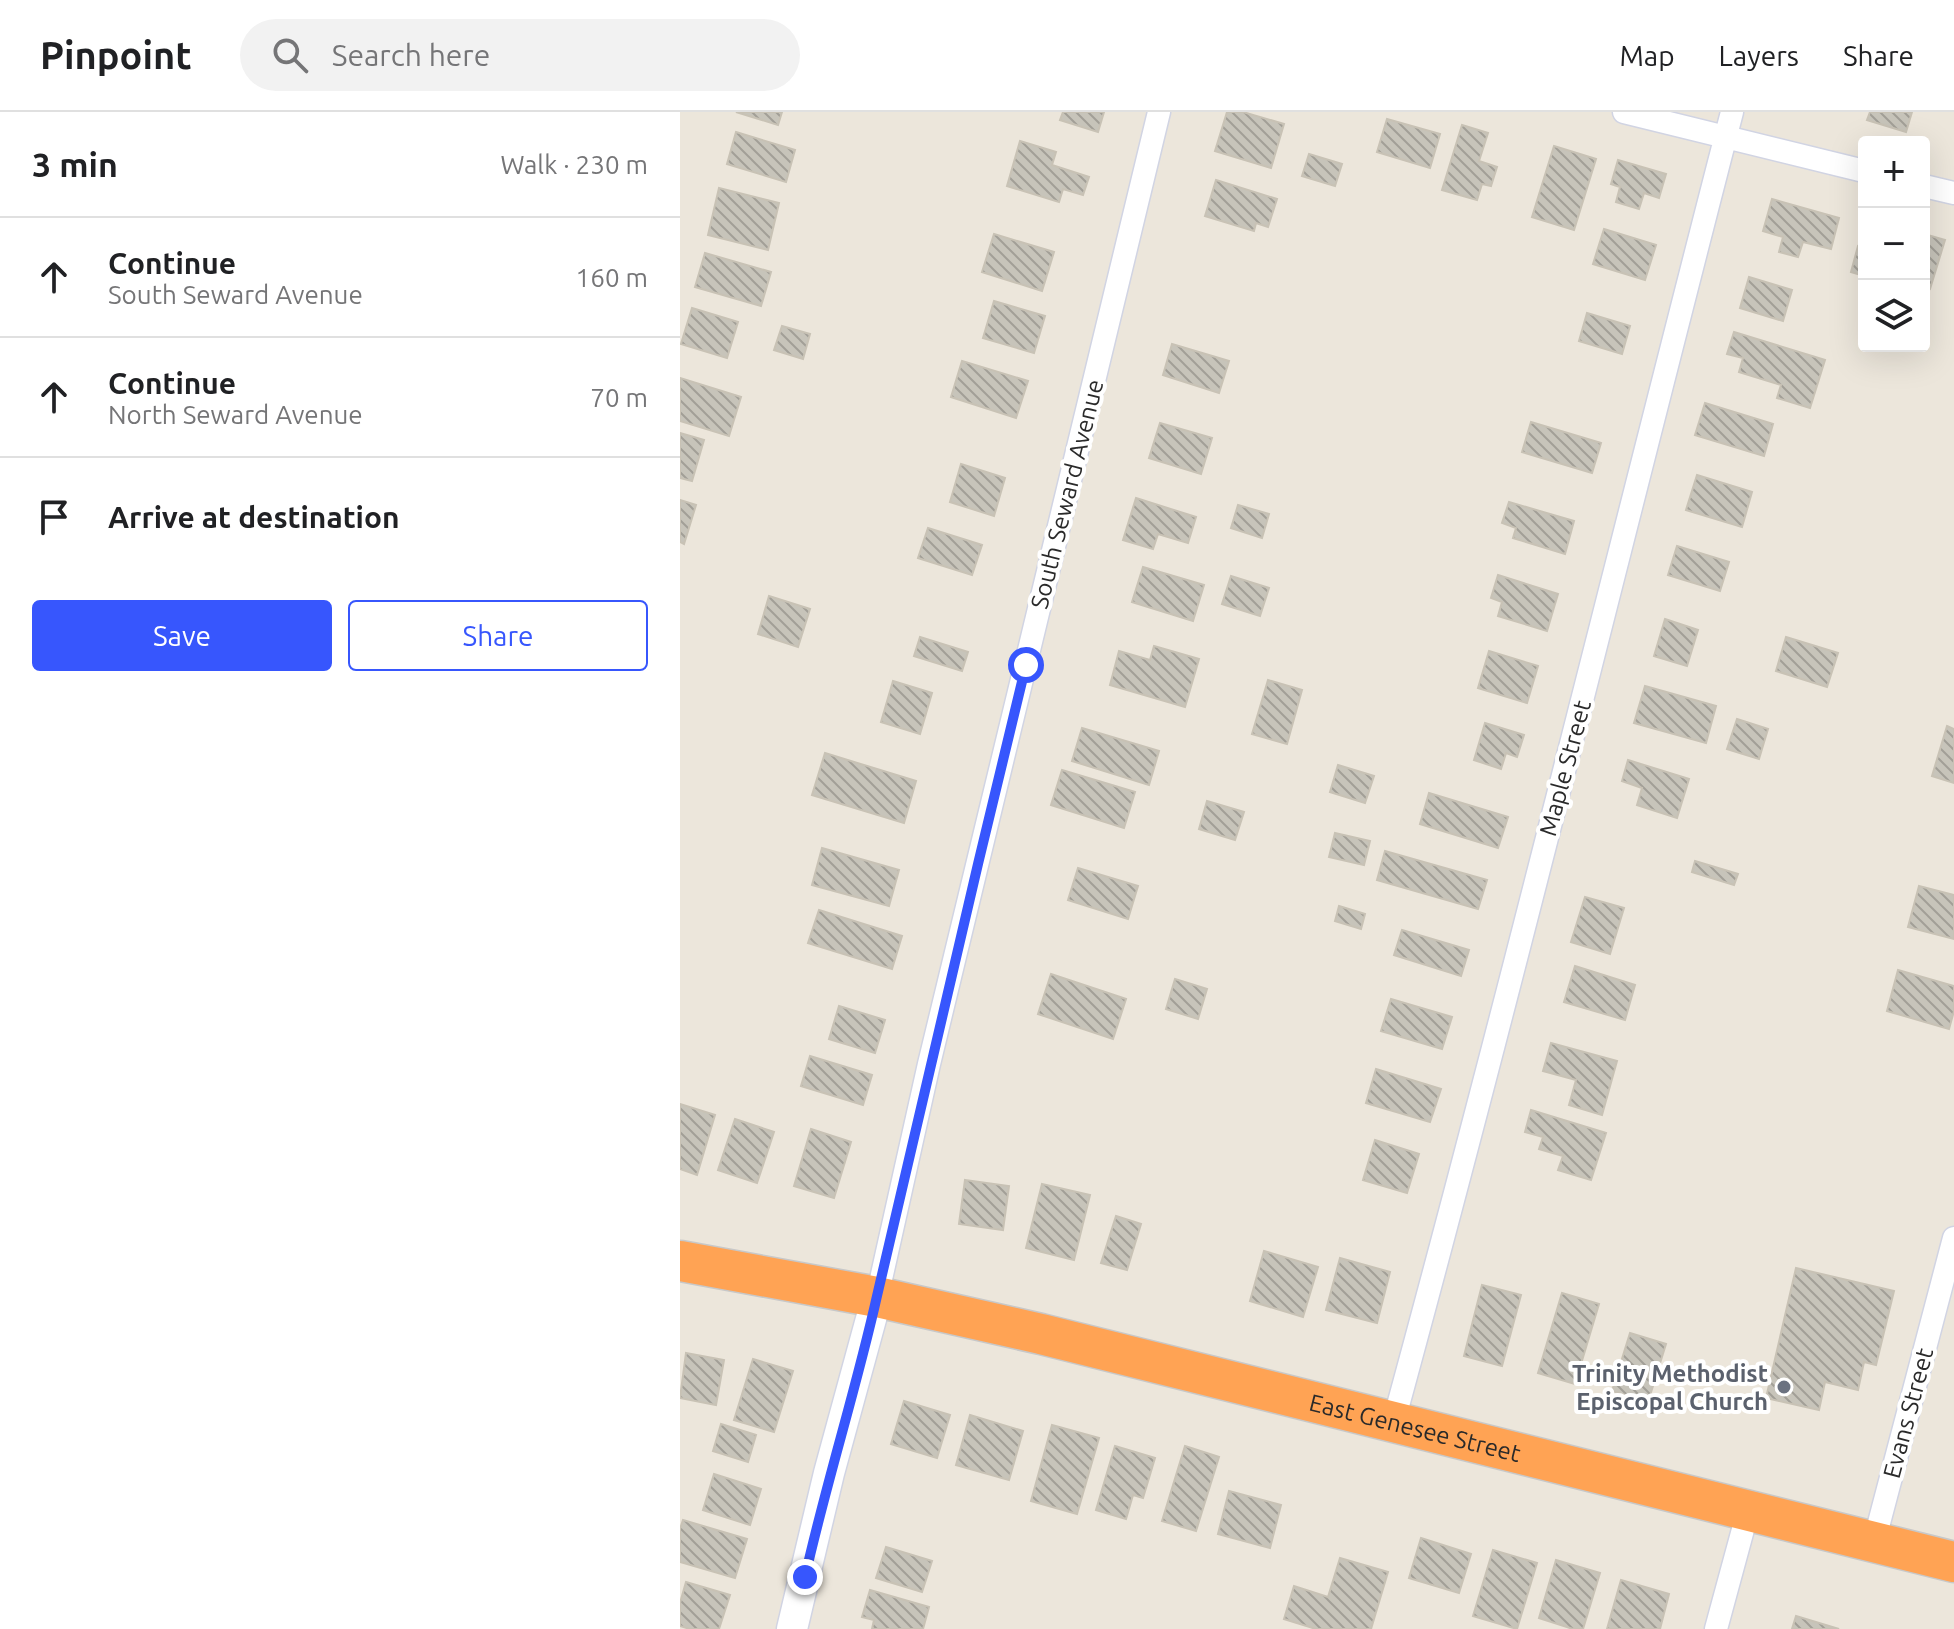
<!DOCTYPE html>
<meta charset="utf-8">
<style>
:root{--surface:#fff;--page:#f2f2f2;--text:#202124;--muted:#757577;--line:#e0e0e0;--accent:#3756fd}
body{margin:0;font-family:Ubuntu,sans-serif;background:var(--page);color:var(--text)}
.controls{position:absolute;right:24px;top:24px;display:grid;overflow:hidden;border-radius:8px;box-shadow:0 8px 32px #0002}
.controls button{width:72px;height:72px;display:grid;place-items:center;padding:0;border:0;border-bottom:2px solid var(--line);background:var(--surface);color:var(--text);font:40px sans-serif}
.stop{position:absolute;width:24px;height:24px;margin:-18px;border:6px solid #3756fd;border-radius:50%;background:#fff}
.stop.end{background:#3756fd;border-color:#fff;box-shadow:0 2px 8px #0008}
.list{margin:0;padding:0;list-style:none}
h2{display:flex;justify-content:space-between;align-items:center;height:104px;margin:0;padding:0 32px;font-size:34px}
h2 small{font-size:26px;font-weight:400;color:var(--muted)}
.list li{display:grid;grid-template-columns:52px 1fr auto;gap:24px;align-items:center;box-sizing:border-box;height:120px;padding:0 32px;border-top:2px solid var(--line)}
.list b{display:block;font-size:30px;white-space:nowrap}
.list p{margin:0;font-size:26px;white-space:nowrap;color:var(--muted)}
.list em{font-size:26px;font-style:normal;color:var(--muted)}
.actions{display:flex;gap:16px;padding:24px 32px}
.actions a{flex:1;padding:18px 0;border:2px solid var(--accent);border-radius:8px;text-align:center;font-size:28px;color:var(--accent)}
.actions .main{background:var(--accent);color:#fff}
.icon{flex:none;width:44px;height:44px;fill:none;stroke:currentColor;stroke-width:2;stroke-linecap:round;stroke-linejoin:round}
.map{position:relative;flex:none;width:1274px;height:1517px;overflow:hidden}
header{display:flex;align-items:center;gap:48px;box-sizing:border-box;height:112px;padding:0 40px;background:var(--surface);border-bottom:2px solid var(--line)}
header strong{font-size:38px}
nav{display:flex;gap:44px;margin-inline-start:auto;font-size:28px}
.search{width:560px;height:72px;background:var(--page);display:flex;align-items:center;gap:20px;box-sizing:border-box;padding:0 28px;border-radius:44px;color:var(--muted);font-size:30px}
main{display:flex}
aside{flex:1;background:var(--surface)}
.map>svg:first-child{display:block}
.building{fill:url(#building-back-hatch);stroke:#c8c2b5;stroke-width:2}
.lines{fill:none;stroke-linecap:round;stroke-linejoin:round}
.street-casing{stroke:#d1d4e3;stroke-width:25}
.secondary-casing{stroke:#d1d4e3;stroke-width:33}
.highway-casing{stroke:#c8c8c8;stroke-width:43}
.street{stroke:#fff;stroke-width:22}
.secondary{stroke:#fff;stroke-width:30}
.highway{stroke:#ffa354;stroke-width:40}
.route{stroke:#3756fd;stroke-width:10}
.worship-dot{fill:#6b7280;stroke:#fff;stroke-width:3}
.labels{text-anchor:middle;dominant-baseline:central;stroke-width:8;stroke-linejoin:round;paint-order:stroke}
.street-label{font-size:24px;fill:#2a2a2a;stroke:#fff}
.worship-label{font-size:24px;font-weight:bold;fill:#5b616d;stroke:#fff;text-anchor:end}
</style>
<header>
<strong>Pinpoint</strong>
<div class="search"><svg class="icon" aria-label="search" viewBox="0 0 24 24"><circle cx="10" cy="10" r="6"/><path d="M15 15l6 6"/></svg>Search here</div>
<nav><a>Map</a><a>Layers</a><a>Share</a></nav>
</header>
<main>
<aside>
<h2>3 min<small>Walk · 230 m</small></h2>
<ul class="list">
<li><svg class="icon" aria-label="ahead" viewBox="0 0 24 24"><path d="M12 20V5M6 11l6-6 6 6"/></svg><div><b>Continue</b><p>South Seward Avenue</p></div><em>160 m</em></li>
<li><svg class="icon" aria-label="ahead" viewBox="0 0 24 24"><path d="M12 20V5M6 11l6-6 6 6"/></svg><div><b>Continue</b><p>North Seward Avenue</p></div><em>70 m</em></li>
<li><svg class="icon" aria-label="arrive" viewBox="0 0 24 24"><path d="M6 21V4h12l-3 4 3 4H6"/></svg><div><b>Arrive at destination</b></div></li>
</ul>
<div class="actions"><a class="main">Save</a><a>Share</a></div>
</aside>
<div class="map">
<svg width="1274" height="1517" viewBox="0 0 1274 1517">
<defs>
<pattern id="building-back-hatch" width="6" height="6" patternUnits="userSpaceOnUse" patternTransform="scale(2)"><rect width="6" height="6" fill="#c7c4ba"/><path d="M-1 5l2 2M0 0l6 6M5-1l2 2" fill="none" stroke="#a29f97"/></pattern>
</defs>
<rect width="100%" height="100%" fill="#ece6db"/>
<!-- building -->
<path class="building" d="M56 0H102L98 13Z
M383 0H424L418 20 380 8Z
M547 0H563L604 12 591 56 535 39Z
M1190 0H1232L1226 20 1187 8Z
M707 7 760 22 750 56 697 40Z
M782 13 808 21 799 49 817 55 811 74 802 72 797 88 762 78Z
M56 20 115 38 106 70 47 52Z
M340 29 376 40 372 53 409 65 403 83 383 77 379 90 327 74Z
M874 34 916 47 894 118 852 105Z
M629 42 662 52 655 74 622 64Z
M938 48 986 62 979 86 964 81 959 97 936 90 940 75 931 72Z
M536 68 597 87 588 115 576 111 574 119 525 104Z
M39 76 99 91 88 138 28 123Z
M1092 87 1159 106 1151 137 1123 130 1118 145 1099 140 1103 125 1083 119Z
M924 117 976 133 965 168 913 152Z
M314 122 374 140 362 179 302 160Z
M1244 122 1265 128 1250 177 1244 175Z
M1178 134 1184 136V164L1171 160Z
M25 141 91 160 81 194 15 175Z
M1069 165 1112 178 1103 209 1060 196Z
M314 189 365 204 354 241 303 226Z
M12 196 58 210 47 246 1 232Z
M907 201 950 214 942 242 899 229Z
M102 214 130 222 123 247 94 238Z
M1054 220 1145 248 1130 296 1097 286 1101 273 1059 260 1063 246 1047 242Z
M492 232 549 249 539 281 483 263Z
M282 249 348 269 336 306 271 285Z
M0 266 61 285 49 324 0 309Z
M1025 291 1093 312 1084 344 1015 323Z
M851 310 921 331 912 361 842 340Z
M480 311 532 326 521 362 469 346Z
M0 321 24 328 12 369 0 366Z
M281 352 325 366 314 404 270 390Z
M1017 363 1072 380 1062 415 1006 398Z
M456 386 516 405 508 431 478 422 473 437 443 428Z
M0 388 16 393 4 432 0 430Z
M829 390 894 409 885 442 833 426 836 416 822 411Z
M558 393 589 402 582 426 551 416Z
M248 416 302 433 292 463 238 446Z
M997 434 1049 450 1040 479 988 463Z
M463 455 524 473 513 509 452 490Z
M818 463 878 482 867 519 818 504 822 490 811 486Z
M551 464 589 476 580 504 542 492Z
M89 484 130 497 118 535 78 522Z
M985 507 1018 518 1007 554 974 544Z
M240 525 288 540 282 559 234 544Z
M1106 525 1158 541 1147 575 1096 559Z
M474 534 519 547 505 595 430 573 439 539 470 548Z
M809 539 858 554 847 591 798 576Z
M588 568 622 578 607 632 572 622Z
M213 569 252 581 240 622 201 610Z
M965 574 1036 594 1026 631 954 611Z
M1057 607 1088 617 1079 647 1047 637Z
M805 611 844 623 837 645 826 641 821 657 794 648Z
M1267 614 1274 617V671L1252 664Z
M402 616 479 639 469 673 392 649Z
M145 641 236 669 224 711 132 683Z
M948 648 1009 667 997 706 957 693 962 676 942 669Z
M658 653 694 664 685 691 650 680Z
M382 658 455 680 444 716 371 693Z
M749 681 828 705 818 736 740 712Z
M527 689 564 700 555 728 519 717Z
M655 721 690 729 684 753 649 745Z
M142 736 219 758 209 794 132 773Z
M705 739 807 768 798 797 697 768Z
M1015 749 1058 762 1054 773 1012 760Z
M398 756 458 774 448 807 388 788Z
M1239 774 1274 783V827L1228 815Z
M905 785 944 796 930 842 891 830Z
M659 794 685 802 681 817 655 809Z
M139 798 222 824 212 857 128 831Z
M722 818 789 838 781 864 714 843Z
M895 854 955 873 945 908 884 890Z
M1218 858 1274 874V899L1269 917 1207 899Z
M371 862 446 887 433 927 358 902Z
M495 867 527 877 518 907 486 897Z
M711 887 772 905 762 937 701 919Z
M159 894 205 908 195 941 149 927Z
M871 931 937 949 922 1003 889 993 896 968 863 959Z
M130 944 192 963 183 993 121 974Z
M696 957 761 977 750 1010 686 991Z
M0 992 35 1003 17 1063 0 1057Z
M851 998 926 1021 911 1068 878 1058 883 1044 859 1037 863 1025 845 1020Z
M55 1007 94 1020 77 1071 38 1058Z
M131 1017 171 1030 154 1086 114 1074Z
M695 1028 739 1042 727 1081 683 1068Z
M285 1068 329 1074 323 1118 279 1112Z
M362 1072 410 1083 394 1148 346 1136Z
M436 1104 461 1112 447 1158 421 1151Z
M584 1139 638 1155 623 1205 570 1189Z
M660 1146 710 1160 697 1211 646 1198Z
M1116 1156 1214 1179 1196 1253 1184 1250 1178 1278 1145 1270 1139 1298 1086 1286Z
M802 1173 841 1183 822 1254 784 1244Z
M882 1181 919 1192 895 1272 858 1261Z
M950 1221 986 1232 968 1290 932 1279Z
M6 1241 44 1248 36 1293 0 1286Z
M73 1247 113 1259 94 1320 54 1308Z
M224 1289 270 1303 257 1346 211 1332Z
M290 1303 343 1319 329 1368 276 1353Z
M41 1312 76 1323 68 1350 33 1339Z
M372 1313 419 1326 397 1402 351 1389Z
M435 1334 475 1346 463 1386 453 1383 446 1407 416 1398Z
M505 1334 539 1345 516 1419 482 1409Z
M34 1362 81 1377 70 1413 23 1398Z
M549 1379 601 1393 590 1436 538 1422Z
M3 1408 67 1427 55 1466 0 1450V1417Z
M741 1426 791 1442 779 1481 729 1466Z
M206 1435 252 1449 242 1480 196 1466Z
M813 1438 857 1451 837 1517 793 1504Z
M660 1446 708 1460 691 1517H636L604 1507 614 1474 648 1485Z
M876 1448 920 1461 903 1517H893L859 1506Z
M941 1468 989 1482 980 1517H927Z
M6 1470 50 1483 39 1517H10L0 1514V1491Z
M190 1478 249 1495 243 1517H192L194 1508 182 1505Z
M1116 1504 1159 1517H1112Z"/>
<g class="lines">
<!-- street casing -->
<g class="street-casing">
<path id="street" d="M944 0 1184 59
M1244 74 1274 81
M197 1185 249 952 479 0
M713 1312C832 876 939 437 1052 0
M1194 1430 1274 1126
M1036 1517 1068 1399"/>
</g>
<!-- secondary casing -->
<g class="secondary-casing">
<path id="secondary" d="M112 1517 149 1361 197 1185"/>
</g>
<!-- highway casing -->
<g class="highway-casing">
<g id="highway">
<path id="s1" d="M0 1149 197 1185 361 1222 1274 1450"/>
</g>
</g>
<!-- street -->
<use href="#street" class="street"/>
<!-- secondary -->
<use href="#secondary" class="secondary"/>
<!-- highway -->
<use href="#highway" class="highway"/>
</g>
<g class="lines">
<!-- route -->
<path class="route" d="M125 1465C146 1371 176 1278 197 1184 245 973 295 763 346 553"/>
</g>
<!-- markers -->
<circle class="worship-dot" cx="1104" cy="1275" r="8"/>
<g class="labels">
<!-- street labels -->
<g class="street-label">
<text transform="translate(387 382) rotate(-76)">South Seward Avenue</text>
<text transform="translate(885 656) rotate(-75)">Maple Street</text>
<text transform="translate(1228 1301) rotate(-75)">Evans Street</text>
<text stroke="none"><textPath href="#s1" startOffset="754">East Genesee Street</textPath></text>
</g>
<!-- worship labels -->
<g class="worship-label">
<text x="1088" y="1261">Trinity Methodist<tspan x="1088" dy="28">Episcopal Church</tspan></text>
</g>
</g>
</svg>
<div class="controls">
<button>+</button>
<button>−</button>
<button><svg class="icon" aria-label="layers" viewBox="0 0 24 24"><path d="M12 4l9 5-9 5-9-5zM3 14l9 5 9-5"/></svg></button>
</div>
<div class="stop" style="left:346px;top:553px"></div>
<div class="stop end" style="left:125px;top:1465px"></div>
</div>
</main>
